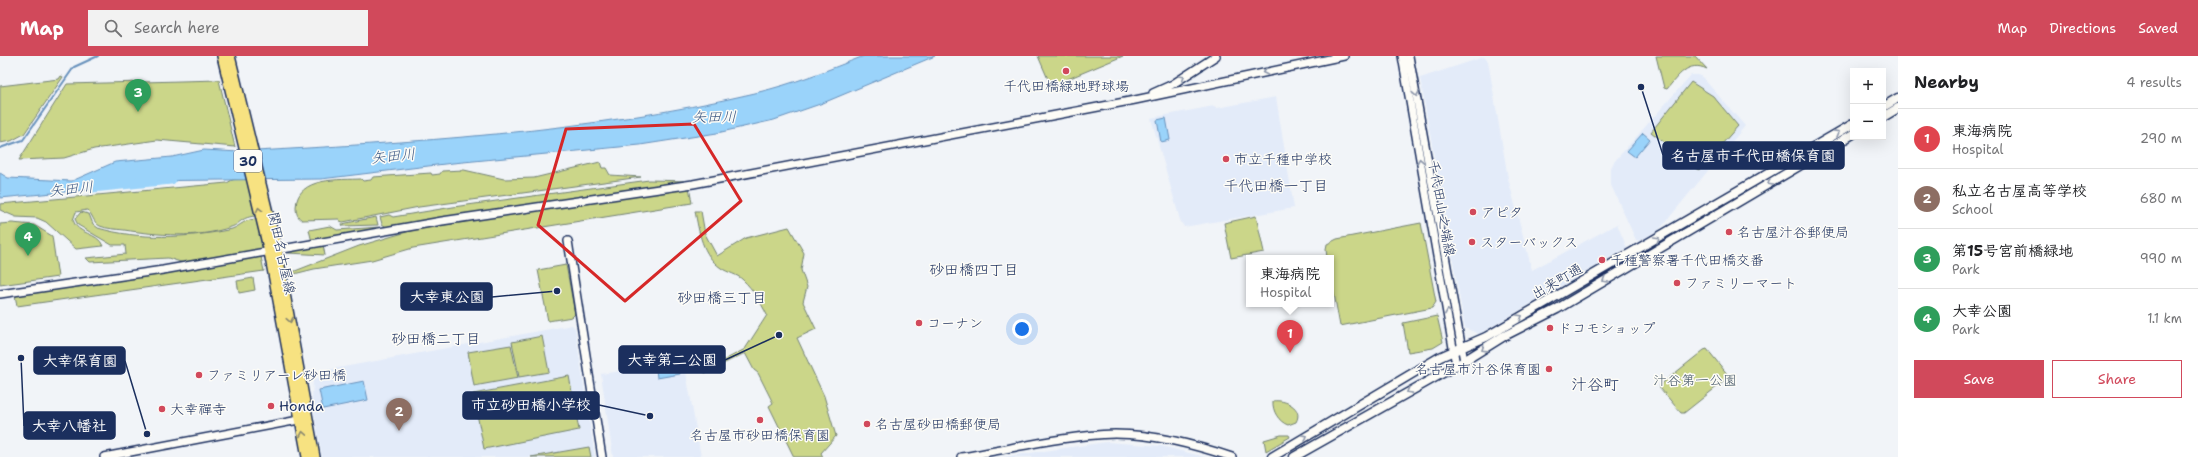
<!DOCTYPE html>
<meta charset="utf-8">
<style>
:root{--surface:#fff;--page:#f2f2f2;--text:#202124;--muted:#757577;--line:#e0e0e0;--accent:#d1495b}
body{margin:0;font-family:"Shantell Sans","Klee One",sans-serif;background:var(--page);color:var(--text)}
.controls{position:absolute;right:12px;top:12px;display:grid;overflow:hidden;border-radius:0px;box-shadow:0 4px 16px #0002}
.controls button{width:36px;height:36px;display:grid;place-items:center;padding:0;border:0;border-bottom:1px solid var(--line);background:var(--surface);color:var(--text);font:20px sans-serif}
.you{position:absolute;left:1022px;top:273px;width:14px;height:14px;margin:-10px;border:3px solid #fff;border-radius:50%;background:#1a73e8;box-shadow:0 0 0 6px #1a73e833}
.badge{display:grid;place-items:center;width:26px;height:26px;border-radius:50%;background:var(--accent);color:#fff;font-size:13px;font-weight:700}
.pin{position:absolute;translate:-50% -33px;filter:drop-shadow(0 1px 2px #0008)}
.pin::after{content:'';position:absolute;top:21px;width:14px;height:12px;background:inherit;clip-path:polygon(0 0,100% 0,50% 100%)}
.popup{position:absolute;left:1246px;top:199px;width:88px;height:52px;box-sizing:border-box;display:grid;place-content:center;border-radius:0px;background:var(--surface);filter:drop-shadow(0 1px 3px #0005);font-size:13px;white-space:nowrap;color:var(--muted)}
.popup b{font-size:15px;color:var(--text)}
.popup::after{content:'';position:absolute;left:50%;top:100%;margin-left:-8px;border:8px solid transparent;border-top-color:var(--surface)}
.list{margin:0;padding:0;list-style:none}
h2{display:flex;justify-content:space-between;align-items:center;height:52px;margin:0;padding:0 16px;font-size:17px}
h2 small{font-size:13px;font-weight:400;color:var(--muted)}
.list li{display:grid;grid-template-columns:26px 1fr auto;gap:12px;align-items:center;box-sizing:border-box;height:60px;padding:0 16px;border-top:1px solid var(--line)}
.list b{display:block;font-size:15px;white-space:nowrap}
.list p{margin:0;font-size:13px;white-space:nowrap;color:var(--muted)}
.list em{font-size:13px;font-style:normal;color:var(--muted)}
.actions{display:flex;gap:8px;padding:12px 16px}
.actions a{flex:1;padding:9px 0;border:1px solid var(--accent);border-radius:0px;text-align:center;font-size:14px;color:var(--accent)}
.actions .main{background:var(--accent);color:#fff}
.icon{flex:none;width:22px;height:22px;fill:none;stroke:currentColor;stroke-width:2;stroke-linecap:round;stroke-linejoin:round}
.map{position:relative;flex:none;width:1898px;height:401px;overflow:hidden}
header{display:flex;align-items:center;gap:24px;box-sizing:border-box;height:56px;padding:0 20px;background:var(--accent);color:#fff}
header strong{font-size:19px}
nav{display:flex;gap:22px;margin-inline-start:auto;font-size:14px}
.search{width:280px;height:36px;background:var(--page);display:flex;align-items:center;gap:10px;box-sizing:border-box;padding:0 14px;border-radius:0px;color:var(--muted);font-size:15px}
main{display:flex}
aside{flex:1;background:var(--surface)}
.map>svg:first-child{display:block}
.built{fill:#e3ebf9}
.green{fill:#cbd689;stroke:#738274}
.water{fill:#9ad3fa;stroke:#6791bc}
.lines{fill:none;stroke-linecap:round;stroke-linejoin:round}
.stream{stroke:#6791bc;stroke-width:2}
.river{stroke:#9ad3fa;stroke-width:11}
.tertiary-casing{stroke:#1b2f5e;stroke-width:10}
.secondary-casing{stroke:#1b2f5e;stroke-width:11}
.primary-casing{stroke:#1b2f5e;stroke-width:12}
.tertiary{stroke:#fdfcf7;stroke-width:7}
.secondary{stroke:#fdfcf7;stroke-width:8}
.primary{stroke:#f7e281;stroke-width:9}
.oneway{stroke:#8c96aa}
.oneway2{stroke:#898870}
.marked{fill:none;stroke:#d62828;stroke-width:3;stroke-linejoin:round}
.poi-dot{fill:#d1495b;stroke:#fdfcf7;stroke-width:1.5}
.labels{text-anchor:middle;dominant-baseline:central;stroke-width:3;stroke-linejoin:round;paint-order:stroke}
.shield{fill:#fdfcf7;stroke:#5f6c8c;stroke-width:1}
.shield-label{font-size:13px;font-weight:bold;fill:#1b2f5e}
.poi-label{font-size:14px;fill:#1b2f5e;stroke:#fdfcf7;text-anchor:start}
.street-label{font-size:14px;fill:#1b2f5e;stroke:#fdfcf7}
.park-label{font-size:14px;fill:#475969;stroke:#fdfcf7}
.water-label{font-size:15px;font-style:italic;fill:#3b5885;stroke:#fdfcf7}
.neighbourhood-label{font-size:15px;fill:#1b2f5e;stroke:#fdfcf7}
.quarter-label{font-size:16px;fill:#1b2f5e;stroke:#fdfcf7}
.leader{fill:none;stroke:#1b2f5e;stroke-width:1.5}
.callout-dot{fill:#1b2f5e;stroke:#fdfcf7;stroke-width:1.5}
.callout{fill:#1b2f5e;stroke:#1b2f5e;stroke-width:1.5}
.callout-label{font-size:15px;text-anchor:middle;font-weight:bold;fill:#fff}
</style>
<header>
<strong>Map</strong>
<div class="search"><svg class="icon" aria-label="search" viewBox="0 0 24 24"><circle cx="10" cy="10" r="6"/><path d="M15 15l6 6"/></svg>Search here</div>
<nav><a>Map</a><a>Directions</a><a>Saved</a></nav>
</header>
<main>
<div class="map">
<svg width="1898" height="401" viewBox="0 0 1898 401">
<rect width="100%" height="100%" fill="#f1f4f8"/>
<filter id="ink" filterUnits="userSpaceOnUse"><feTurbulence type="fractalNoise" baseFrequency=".025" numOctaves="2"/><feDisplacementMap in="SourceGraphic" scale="8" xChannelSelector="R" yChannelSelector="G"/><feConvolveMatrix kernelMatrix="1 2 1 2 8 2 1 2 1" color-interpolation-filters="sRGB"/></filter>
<g filter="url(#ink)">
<!-- built -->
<path class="built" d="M1484 1 1488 5 1508 122 1532 214 1617 168 1627 192 1479 278 1465 272 1420 22Z
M1691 19H1699L1703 22 1745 70 1659 174 1639 185 1636 184 1610 127V114L1614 106Z
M1276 41 1294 152 1184 171 1180 164 1151 62 1214 50 1217 52Z
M572 269 575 272 595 401H322L312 347 313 323 323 322 327 314Z
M684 305 701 401H613L601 318Z
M1107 386 1161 390 1205 401H1003Z"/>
<!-- green -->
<path class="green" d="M1038 0H1123L1051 30Z
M1656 0H1695L1707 13C1688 4 1678 20 1667 33L1664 32Z
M61 20 63 21 24 78 11 85 0 87V30L59 23Z
M219 24 235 91 157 84 94 93 64 102 19 104 67 28Z
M1691 26 1713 40 1738 70 1699 114 1651 76Z
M600 106 602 112H606L610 119 641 121 419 151 343 166 340 165 339 163 302 164C297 161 296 156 296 151 297 120 341 124 361 123L363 125 371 124 373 121 431 117 432 119 440 118 442 115 464 114 504 123 534 122Z
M246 121 255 160C239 162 241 168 231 171 197 183 158 179 124 174 116 173 107 173 100 170 93 167 93 158 87 154L76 156 73 164C77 179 98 176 103 190L76 193 46 166 37 162 16 161 0 154V148L227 127 232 124Z
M649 124 689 125 388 172 382 168 380 161 389 159 393 161 453 151Z
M689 131 692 147 413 192 372 204 314 213 290 219V217L359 190 417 173Z
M695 155H701L705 178 717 200 746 182 789 171 804 197 801 214 807 231 803 246 816 273 797 282 824 340 836 380 821 397 823 401H794L769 350 773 347 758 317 754 314 745 297 705 317 704 315 745 293 767 259C761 247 753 233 743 224 737 218 728 217 721 212 702 199 699 176 695 155Z
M81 156 89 158 93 168 98 172C139 184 186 182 228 174 240 172 241 164 256 163L263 194 184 207 168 202 90 206 86 202 126 198 125 189H112L78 169 75 163Z
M1256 160 1264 196 1231 202 1224 167Z
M376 161 378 169 343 170 342 168Z
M12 167 34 169 52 180 58 221 0 229V168Z
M1421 167 1436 246 1432 252 1340 270 1331 221V202H1327L1326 193 1327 188 1337 183Z
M330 170 337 174 380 171V173L312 186 309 174Z
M323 189 325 199 288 197V196Z
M261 201 264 215 17 250 15 239Z
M566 209 575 258 572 261 548 265 538 214Z
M253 222 255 234 239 237 237 225Z
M1437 260 1443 286 1433 292 1408 296 1403 267Z
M542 280 549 316 519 321 512 286Z
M511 289 518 322 474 330 468 296Z
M1707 293 1728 319V322L1684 357H1681L1660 332V329L1704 294Z
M569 320 579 374 484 393 473 338Z
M1273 345C1285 343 1304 352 1296 366L1288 369C1279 366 1272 355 1273 345Z
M1281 379H1289L1290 381 1266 395 1264 384Z
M589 391 591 401H531Z"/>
<!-- water -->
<path class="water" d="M864 0H935L823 47 774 64 717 77 640 89 453 107 321 123 125 125 85 134 0 142V117L8 122 72 125 115 106 172 101 204 94 239 96C412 86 586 77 755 37 793 28 828 14 864 0Z
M1166 62 1170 84 1161 86 1157 64Z
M1643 77 1650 83 1635 101 1627 95Z
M679 309 680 318 657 322 656 313Z
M364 325 368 344 323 353 319 334Z"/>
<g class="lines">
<!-- stream -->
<path class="stream" d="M0 92 23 84 74 11 98 0"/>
<!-- river -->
<path class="river" d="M92 131 171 123"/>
<!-- tertiary casing -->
<g class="tertiary-casing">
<path id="tertiary" d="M1402 0 1456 309
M1409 0 1464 305
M1153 37 1173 28 1216 0
M568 185 602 401
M0 238 163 214 442 165 693 128 1135 44 1344 0
M104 401 304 363
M961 401C1012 393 1064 379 1115 378 1155 378 1195 389 1232 401"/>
</g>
<!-- secondary casing -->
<g class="secondary-casing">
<path id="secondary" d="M1883 51 1898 42
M1883 61 1898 52
M1272 401 1440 301 1486 281 1853 68
M1294 401 1464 305 1504 280 1557 253 1853 78"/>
</g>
<!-- primary casing -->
<g class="primary-casing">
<path id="primary" d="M222 0 269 196 307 401
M230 0 277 194 315 401"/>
</g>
<!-- tertiary -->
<use href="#tertiary" class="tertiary"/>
<!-- secondary -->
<use href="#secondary" class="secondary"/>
<!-- primary -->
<use href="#primary" class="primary"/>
</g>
<!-- one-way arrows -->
<defs><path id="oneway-chevron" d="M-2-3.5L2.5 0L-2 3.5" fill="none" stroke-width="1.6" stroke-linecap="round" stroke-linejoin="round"/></defs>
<g class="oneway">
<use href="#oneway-chevron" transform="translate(1265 16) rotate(169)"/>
<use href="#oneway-chevron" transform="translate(1182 22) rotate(-31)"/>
<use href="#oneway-chevron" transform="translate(1416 38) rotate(80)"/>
<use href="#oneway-chevron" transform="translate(1837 77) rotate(-29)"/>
<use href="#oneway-chevron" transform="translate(1420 105) rotate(-100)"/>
<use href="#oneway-chevron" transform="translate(1770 127) rotate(149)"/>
<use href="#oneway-chevron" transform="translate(1657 183) rotate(-30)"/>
<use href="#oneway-chevron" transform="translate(1605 224) rotate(149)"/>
<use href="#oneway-chevron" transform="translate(1448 256) rotate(-101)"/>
<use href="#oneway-chevron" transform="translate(1520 261) rotate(-30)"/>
<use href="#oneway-chevron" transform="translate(1484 293) rotate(148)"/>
<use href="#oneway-chevron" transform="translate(1409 335) rotate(151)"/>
<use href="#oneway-chevron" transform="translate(1305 381) rotate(-30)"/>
</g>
<g class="oneway2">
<use href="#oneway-chevron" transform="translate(259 154) rotate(-103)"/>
<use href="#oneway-chevron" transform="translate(290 264) rotate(79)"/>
<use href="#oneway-chevron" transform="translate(303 378) rotate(-101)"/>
</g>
</g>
<!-- marked area -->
<path class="marked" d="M694 68 741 145 625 245 538 169 566 73Z"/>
<!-- markers -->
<g class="poi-dot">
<circle cx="1066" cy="15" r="4"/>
<circle cx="1226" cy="103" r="4"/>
<circle cx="1473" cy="156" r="4"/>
<circle cx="1729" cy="176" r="4"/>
<circle cx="1472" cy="186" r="4"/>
<circle cx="1602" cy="204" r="4"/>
<circle cx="1677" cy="227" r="4"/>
<circle cx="919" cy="267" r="4"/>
<circle cx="1550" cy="272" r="4"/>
<circle cx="1549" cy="313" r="4"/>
<circle cx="199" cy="319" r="4"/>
<circle cx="271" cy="350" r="4"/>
<circle cx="162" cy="353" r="4"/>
<circle cx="760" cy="364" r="4"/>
<circle cx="867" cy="368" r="4"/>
</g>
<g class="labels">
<!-- shield labels -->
<rect class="shield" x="234" y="94" width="28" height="22" rx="3"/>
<g class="shield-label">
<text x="248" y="105">30</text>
</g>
<!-- poi labels -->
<g class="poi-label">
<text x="1066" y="30" text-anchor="middle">千代田橋緑地野球場</text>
<text x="1234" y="103">市立千種中学校</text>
<text x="1481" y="156">アピタ</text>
<text x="1737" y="176">名古屋汁谷郵便局</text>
<text x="1480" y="186">スターバックス</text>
<text x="1610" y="204">千種警察署千代田橋交番</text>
<text x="1685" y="227">ファミリーマート</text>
<text x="927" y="267">コーナン</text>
<text x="1558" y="272">ドコモショップ</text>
<text x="1541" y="313" text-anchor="end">名古屋市汁谷保育園</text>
<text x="207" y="319">ファミリアーレ砂田橋</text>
<text x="279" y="350">Honda</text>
<text x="170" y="353">大幸禪寺</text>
<text x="875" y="368">名古屋砂田橋郵便局</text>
<text x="760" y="379" text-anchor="middle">名古屋市砂田橋保育園</text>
</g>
<!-- street labels -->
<g class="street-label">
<text transform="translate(1442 152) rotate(80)">千代田山之端線</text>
<text transform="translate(282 197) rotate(78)">関田名古屋線</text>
<text transform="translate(1557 225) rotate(-30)">出来町通</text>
</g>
<!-- park labels -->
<g class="park-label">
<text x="1695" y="324">汁谷第一公園</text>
</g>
<!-- water labels -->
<g class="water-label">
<text x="714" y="61">矢田川</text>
<text transform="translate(393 100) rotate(-6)">矢田川</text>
<text transform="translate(71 133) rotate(-6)">矢田川</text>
</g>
<!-- neighbourhood labels -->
<g class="neighbourhood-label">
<text x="1276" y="130">千代田橋一丁目</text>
<text x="974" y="214">砂田橋四丁目</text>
<text x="722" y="242">砂田橋三丁目</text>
<text x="436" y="283">砂田橋二丁目</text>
</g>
<!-- quarter labels -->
<g class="quarter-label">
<text x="1595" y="328">汁谷町</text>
</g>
</g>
<!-- callouts -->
<path class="leader" d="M1641 31L1663 99M557 235L492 241M779 279L725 304M147 378L125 305M650 360L599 349M21 302L24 370"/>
<g class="callout-dot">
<circle cx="1641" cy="31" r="4"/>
<circle cx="557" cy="235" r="4"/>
<circle cx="779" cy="279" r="4"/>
<circle cx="147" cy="378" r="4"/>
<circle cx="650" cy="360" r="4"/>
<circle cx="21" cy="302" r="4"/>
</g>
<g class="callout">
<rect x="1663" y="86" width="181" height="27" rx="4"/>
<rect x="401" y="227" width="91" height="27" rx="4"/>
<rect x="619" y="290" width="106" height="27" rx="4"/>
<rect x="34" y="291" width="91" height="27" rx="4"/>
<rect x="463" y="336" width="136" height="27" rx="4"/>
<rect x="24" y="356" width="91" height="27" rx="4"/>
</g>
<g class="callout-label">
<text x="1753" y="105">名古屋市千代田橋保育園</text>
<text x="447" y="246">大幸東公園</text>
<text x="672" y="309">大幸第二公園</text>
<text x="80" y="310">大幸保育園</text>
<text x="531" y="354">市立砂田橋小学校</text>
<text x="69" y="375">大幸八幡社</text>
</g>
</svg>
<div class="controls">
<button>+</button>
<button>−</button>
</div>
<div class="you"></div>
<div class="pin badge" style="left:1290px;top:297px;background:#e0444e">1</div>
<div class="popup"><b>東海病院</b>Hospital</div>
<div class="pin badge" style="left:399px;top:375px;background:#8d6e63">2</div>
<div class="pin badge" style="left:138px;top:56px;background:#2e9e5b">3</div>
<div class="pin badge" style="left:28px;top:200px;background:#2e9e5b">4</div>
</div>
<aside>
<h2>Nearby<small>4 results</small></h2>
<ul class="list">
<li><span class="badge" style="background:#e0444e">1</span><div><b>東海病院</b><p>Hospital</p></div><em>290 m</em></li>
<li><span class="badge" style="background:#8d6e63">2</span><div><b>私立名古屋高等学校</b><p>School</p></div><em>680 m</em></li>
<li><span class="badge" style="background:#2e9e5b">3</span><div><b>第15号宮前橋緑地</b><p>Park</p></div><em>990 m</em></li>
<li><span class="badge" style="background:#2e9e5b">4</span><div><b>大幸公園</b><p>Park</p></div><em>1.1 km</em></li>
</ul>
<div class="actions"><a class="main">Save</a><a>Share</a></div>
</aside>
</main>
